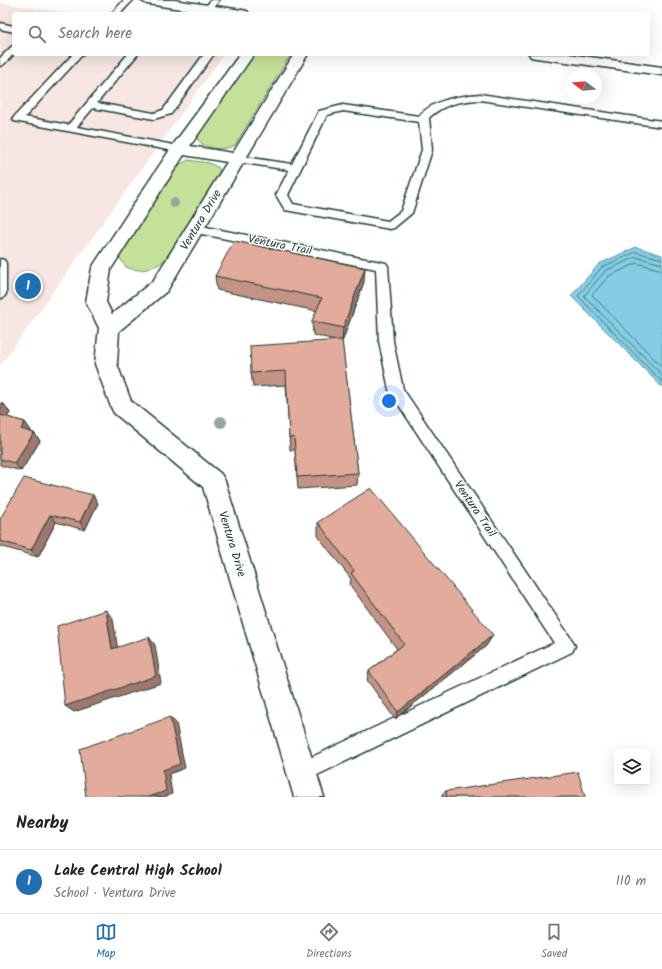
<!DOCTYPE html>
<meta charset="utf-8">
<style>
:root{--surface:#fff;--page:#f2f2f2;--text:#222;--muted:#767676;--line:#e0e0e0;--accent:#1f6fb2}
body{margin:0;font-family:Kalam,sans-serif;background:var(--page);color:var(--text)}
.controls{position:absolute;right:12px;bottom:12px;display:grid;overflow:hidden;border-radius:4px;box-shadow:0 4px 16px #0002}
.controls button{width:36px;height:36px;display:grid;place-items:center;padding:0;border:0;border-bottom:1px solid var(--line);background:var(--surface);color:var(--text);font:20px sans-serif}
.compass{position:absolute;left:566px;top:68px;width:36px;height:36px;border-radius:50%;background:var(--surface);box-shadow:0 4px 16px #0002;rotate:286deg}
.you{position:absolute;left:389px;top:401px;width:14px;height:14px;margin:-10px;border:3px solid #fff;border-radius:50%;background:#1a73e8;box-shadow:0 0 0 6px #1a73e833}
.badge{display:grid;place-items:center;width:26px;height:26px;border-radius:50%;background:var(--accent);color:#fff;font-size:13px;font-weight:700}
.pin{position:absolute;translate:-50% -50%;border:2px solid #fff;box-shadow:0 1px 4px #0006}
.list{margin:0;padding:0;list-style:none}
h2{display:flex;justify-content:space-between;align-items:center;height:52px;margin:0;padding:0 16px;font-size:17px}
h2 small{font-size:13px;font-weight:400;color:var(--muted)}
.list li{display:grid;grid-template-columns:26px 1fr auto;gap:12px;align-items:center;box-sizing:border-box;height:64px;padding:0 16px;border-top:1px solid var(--line)}
.list b{display:block;font-size:15px;white-space:nowrap}
.list p{margin:0;font-size:13px;white-space:nowrap;color:var(--muted)}
.list em{font-size:13px;font-style:normal;color:var(--muted)}
.icon{flex:none;width:22px;height:22px;fill:none;stroke:currentColor;stroke-width:2;stroke-linecap:round;stroke-linejoin:round}
.map{position:relative;flex:none;width:662px;height:797px;overflow:hidden}
.search{position:absolute;background:var(--surface);box-shadow:0 4px 16px #0002;left:12px;right:12px;top:12px;height:44px;display:flex;align-items:center;gap:10px;box-sizing:border-box;padding:0 14px;border-radius:4px;color:var(--muted);font-size:15px}
.sheet{height:116px;background:var(--surface)}
nav{display:flex;justify-content:space-around;align-items:center;box-sizing:border-box;height:56px;border-top:1px solid var(--line);background:var(--surface);font-size:11px;color:var(--muted)}
nav a{display:grid;justify-items:center;gap:2px}
nav .on{color:var(--accent)}
.map>svg:first-child{display:block}
.built{fill:#f7e6e1}
.green{fill:#c5e199;stroke:#728f66}
.water{fill:#84cde5;stroke:#5c939e}
.lines{fill:none;stroke-linecap:round;stroke-linejoin:round}
.shore{stroke:#47777b;stroke-width:1}
.service-casing{stroke:#1f3d34;stroke-width:3}
.minor-casing{stroke:#1f3d34;stroke-width:3}
.trunk-casing{stroke:#1f3d34;stroke-width:3}
.service{fill:#fff;fill-rule:evenodd}
.minor{fill:#fff;fill-rule:evenodd}
.trunk{fill:#fff;fill-rule:evenodd}
.tree{fill:#96a69a}
.wall{fill:#c39386;stroke:#1f3d34}
.shaded-wall{fill:#9f786d;stroke:#1f3d34}
.building{fill:#e3ab9c;stroke:#1f3d34}
.labels{text-anchor:middle;dominant-baseline:central;stroke-width:3;stroke-linejoin:round;paint-order:stroke}
.street-label{font-size:12px;fill:#1f3d34;stroke:#fff}
</style>
<div class="map">
<svg width="662" height="797" viewBox="0 0 662 797">
<rect width="100%" height="100%" fill="#fff"/>
<filter id="ink" filterUnits="userSpaceOnUse"><feTurbulence type="fractalNoise" baseFrequency=".025" numOctaves="2"/><feDisplacementMap in="SourceGraphic" scale="8" xChannelSelector="R" yChannelSelector="G"/><feConvolveMatrix kernelMatrix="1 2 1 2 8 2 1 2 1" color-interpolation-filters="sRGB"/></filter>
<g filter="url(#ink)">
<!-- built -->
<path class="built" d="M0 3 74 14H14V54H224L0 366Z"/>
<!-- green -->
<path class="green" d="M254 54H291L235 145C225 151 205 150 197 139L198 136Z
M188 160 209 163 219 168V173L165 260C153 269 140 273 126 267L119 257 121 252 179 165Z"/>
<!-- water -->
<path class="water" d="M636 247 662 255V387L571 296 599 264Z"/>
<g class="lines">
<!-- shore -->
<path class="shore" d="M662 259 636 252 602 267 578 296 662 382
M662 264 636 257 605 271 584 296 662 375
M662 270 637 263 609 276 592 295 662 367"/>
<!-- service casing -->
<g class="service-casing">
<path id="service" d="M124 0H133L120 14H111Z
M211 0H219L211 11H205L204 9Z
M0 23 14 26V32L0 29Z
M14 46V54L3 65 0 66V58L11 47Z
M73 54H83L25 117 68 125 128 54H138L97 103 154 113 163 110 204 54H214L171 114 154 119 93 108 77 127 179 146 184 149 183 151 179 152 14 121 13 119 14 117Z
M480 94 662 121V127L480 100C461 101 443 104 429 118L432 150 412 213 394 228 390 229 285 210 276 195 289 170 238 162 233 159 238 156 292 164 319 111 343 105 419 116C434 99 459 96 480 94ZM343 111 419 122 422 150 401 211 388 221 293 204 288 195 327 115Z
M196 225 386 263 388 266 393 341 403 389 572 640 575 646 572 652 309 779 302 782 295 779 292 772 295 765 554 643 389 390 379 341 376 269 192 232 190 229 192 226Z
M0 259 4 260 6 263V294L4 297 0 299Z"/>
</g>
<!-- minor casing -->
<g class="minor-casing">
<path id="minor" d="M240 54H254L190 146 233 153 294 54H308L167 291 119 331 117 364 131 401 221 474 225 481 324 797H294L203 487 114 413 111 407 95 364 99 328 86 302 92 268 95 263 173 145ZM184 155 227 162 153 281 112 314 106 302 111 269Z"/>
</g>
<!-- trunk casing -->
<g class="trunk-casing">
<path id="trunk" d="M140 0H174L242 10 247 11 249 14H215L147 4Z
M529 54H568L662 67V75L536 58 531 57Z"/>
</g>
<!-- service -->
<use href="#service" class="service"/>
<!-- minor -->
<use href="#minor" class="minor"/>
<!-- trunk -->
<use href="#trunk" class="trunk"/>
</g>
<!-- trees -->
<g class="tree">
<circle cx="174" cy="203" r="5"/>
<circle cx="221" cy="422" r="6"/>
</g>
<!-- wall -->
<path class="wall" d="M215 276 364 282 342 342 358 473 357 485 298 489 295 450H290L286 385 253 387 251 373 336 340 313 335 312 321 317 311 217 290Z
M0 404H4L10 413 7 417 25 422 31 431V432L34 433 40 441 21 471 0 465Z
M98 503 85 530 56 522 38 557 0 546V519Z
M318 522 493 635 486 646 395 719 367 680 369 671 397 649 350 585 351 579 318 536Z
M446 791 585 797H442V794Z"/>
<!-- shaded-wall -->
<path class="shaded-wall" d="M365 268 364 282 342 342 343 328Z
M4 404 10 413 3 423 0 419V409Z
M25 422 31 431 27 438 21 429Z
M34 433 40 441 21 471 14 463Z
M93 495 98 503 85 530 80 522Z
M50 515 56 522 38 557 31 550Z
M106 610 113 619 119 657 112 649Z
M493 635 486 646 395 719 398 712Z
M149 637 155 645 161 683 74 712 65 706Z
M170 717 176 723 185 768 169 774 172 794 164 797H149L163 770Z"/>
<!-- building -->
<path class="building" d="M234 241 365 268 343 328 312 321 322 298 215 276Z
M342 340 358 473 297 477 294 437 289 438 286 371 251 373 250 346Z
M0 404H4L0 409Z
M0 415 25 422 21 429 34 433 14 463 0 459Z
M24 478 93 495 80 522 50 515 31 550 0 541V519Z
M371 488 493 635 398 712 369 671 404 644 351 573 354 571 318 522Z
M106 610 112 649 149 637 156 676 65 706 57 626Z
M170 717 180 764 163 770 166 791 149 797H86L80 749Z
M578 772 585 797H447L446 791Z"/>
</g>
<g class="labels">
<!-- street labels -->
<g class="street-label">
<text transform="translate(201 220) rotate(-59)">Ventura Drive</text>
<text transform="translate(280 245) rotate(11)">Ventura Trail</text>
<text transform="translate(475 509) rotate(56)">Ventura Trail</text>
<text transform="translate(232 544) rotate(73)">Ventura Drive</text>
</g>
</g>
</svg>
<div class="controls">
<button><svg class="icon" aria-label="layers" viewBox="0 0 24 24"><path d="M12 4l9 5-9 5-9-5zM3 14l9 5 9-5"/></svg></button>
</div>
<svg class="compass" viewBox="-18 -18 36 36"><path d="M0-13l5 13h-10z" fill="#e53935"/><path d="M0 13l5-13h-10z" fill="#767676"/></svg>
<div class="you"></div>
<div class="pin badge" style="left:28px;top:286px">1</div>
<div class="search"><svg class="icon" aria-label="search" viewBox="0 0 24 24"><circle cx="10" cy="10" r="6"/><path d="M15 15l6 6"/></svg>Search here</div>
</div>
<section class="sheet">
<h2>Nearby<small></small></h2>
<ul class="list">
<li><span class="badge">1</span><div><b>Lake Central High School</b><p>School · Ventura Drive</p></div><em>110 m</em></li>
</ul>
</section>
<nav>
<a class="on"><svg class="icon" aria-label="map" viewBox="0 0 24 24"><path d="M3 6l6-2 6 2 6-2v14l-6 2-6-2-6 2zM9 4v14M15 6v14"/></svg>Map</a>
<a><svg class="icon" aria-label="directions" viewBox="0 0 24 24"><path d="M12 3l9 9-9 9-9-9zM9 14v-3h6M13 9l2 2-2 2"/></svg>Directions</a>
<a><svg class="icon" aria-label="saved" viewBox="0 0 24 24"><path d="M7 4h10v16l-5-4-5 4z"/></svg>Saved</a>
</nav>
